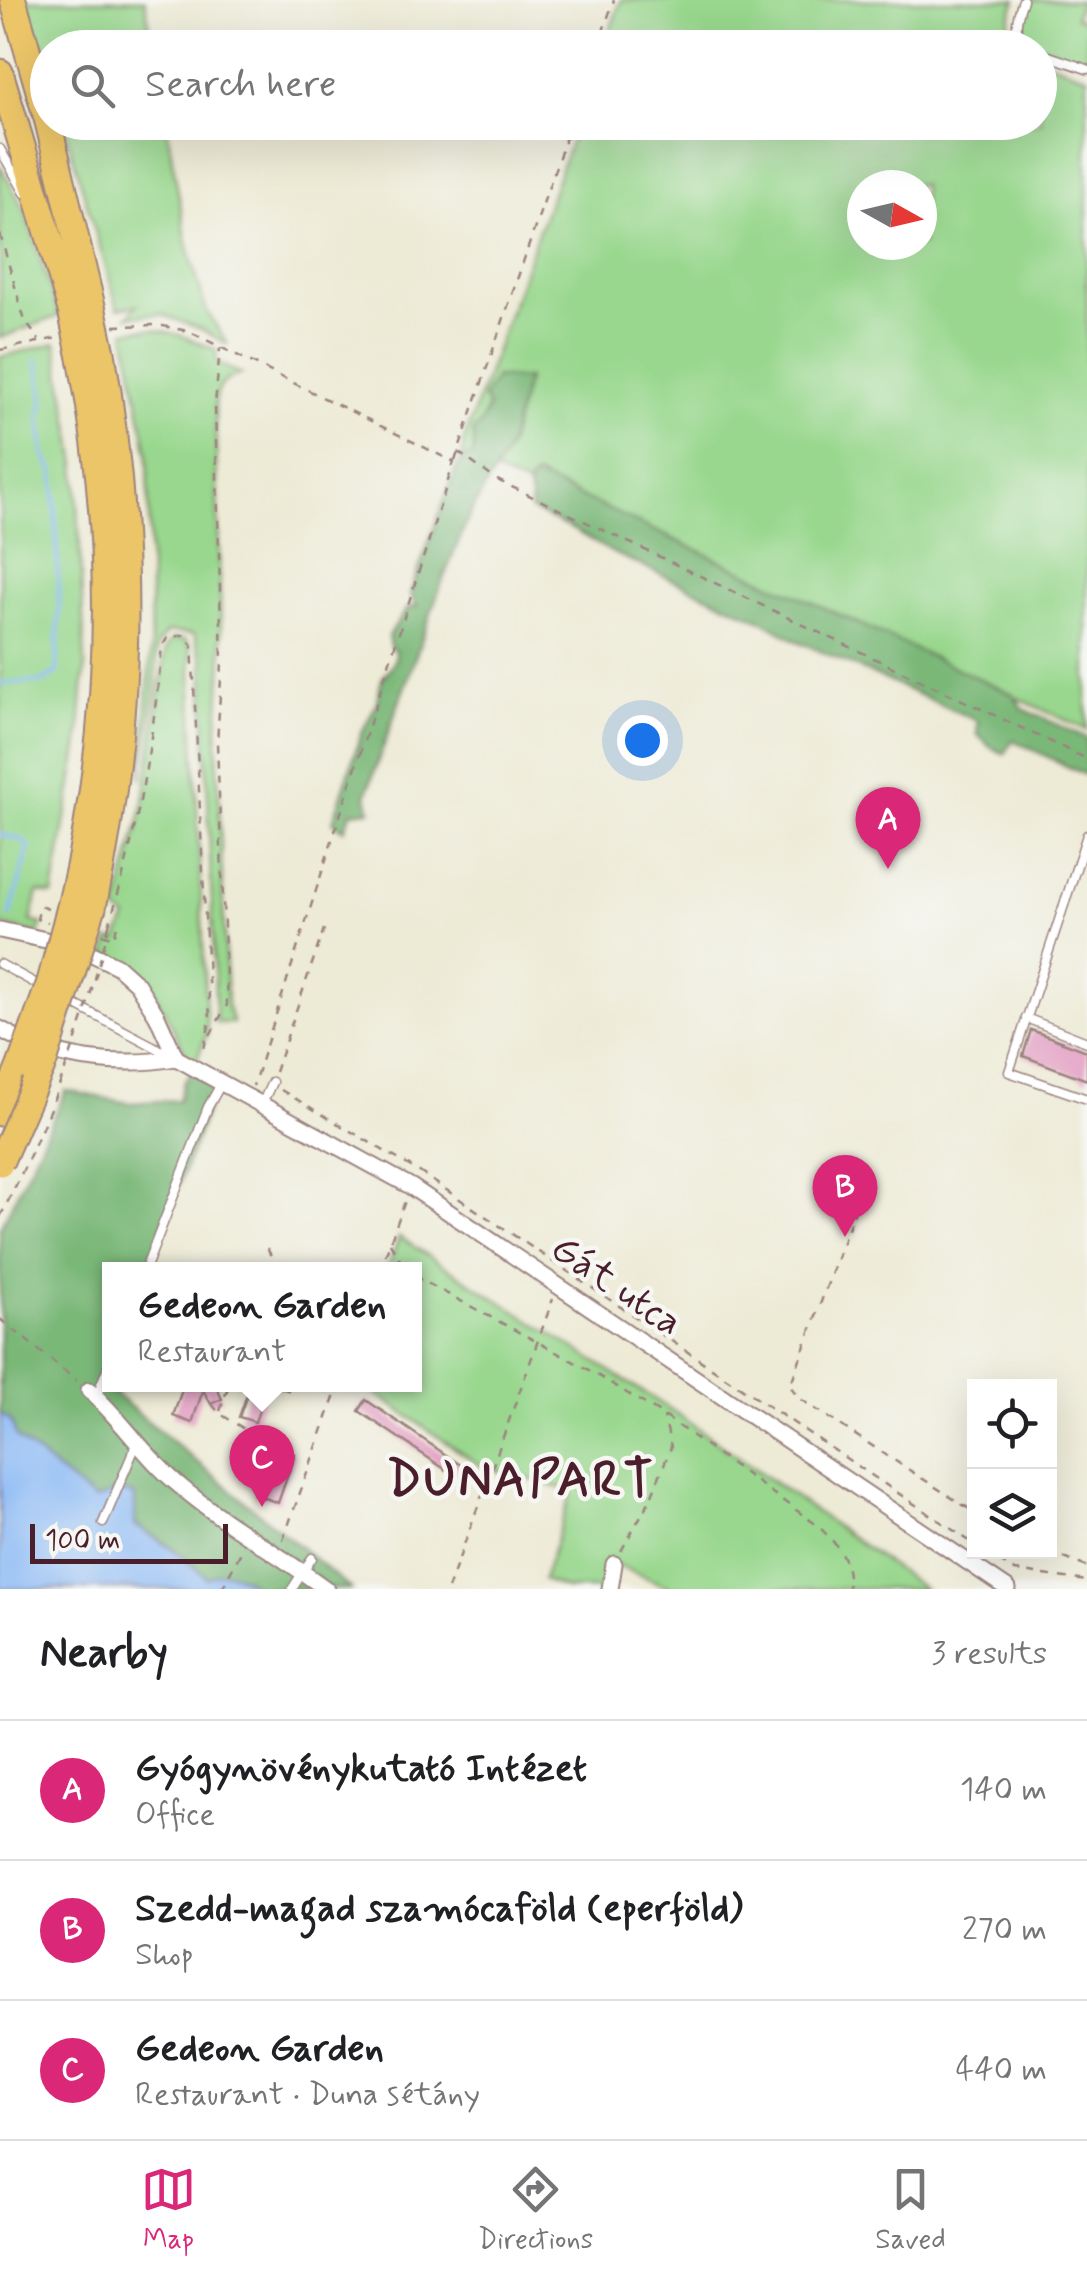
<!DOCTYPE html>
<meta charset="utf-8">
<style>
:root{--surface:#fff;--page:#f2f2f2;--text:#202124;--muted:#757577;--line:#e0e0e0;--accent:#db2777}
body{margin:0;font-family:Mynerve,sans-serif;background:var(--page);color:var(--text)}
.controls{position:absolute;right:30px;bottom:30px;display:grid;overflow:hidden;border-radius:0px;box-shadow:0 10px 40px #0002}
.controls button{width:90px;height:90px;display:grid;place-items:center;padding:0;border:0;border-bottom:2px solid var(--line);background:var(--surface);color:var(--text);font:50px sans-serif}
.compass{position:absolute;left:847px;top:170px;width:90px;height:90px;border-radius:50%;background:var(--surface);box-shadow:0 10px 40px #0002;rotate:98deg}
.scale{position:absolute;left:30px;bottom:25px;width:198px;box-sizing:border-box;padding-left:10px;border:5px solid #4a1f2b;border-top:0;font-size:28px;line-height:35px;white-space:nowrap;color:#4a1f2b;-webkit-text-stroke:8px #f6f6f2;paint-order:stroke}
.you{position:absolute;left:642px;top:740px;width:35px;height:35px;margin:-25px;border:8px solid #fff;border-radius:50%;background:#1a73e8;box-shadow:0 0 0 15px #1a73e833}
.badge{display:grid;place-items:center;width:65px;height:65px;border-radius:50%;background:var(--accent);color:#fff;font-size:32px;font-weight:700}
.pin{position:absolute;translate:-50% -82px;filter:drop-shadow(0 2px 5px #0008)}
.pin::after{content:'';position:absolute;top:52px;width:35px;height:30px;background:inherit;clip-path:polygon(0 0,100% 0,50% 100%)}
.popup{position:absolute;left:102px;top:1262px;width:320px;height:130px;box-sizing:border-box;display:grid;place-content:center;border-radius:0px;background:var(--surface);filter:drop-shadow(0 2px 8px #0005);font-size:32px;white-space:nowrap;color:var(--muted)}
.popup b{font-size:38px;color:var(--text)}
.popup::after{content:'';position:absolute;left:50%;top:100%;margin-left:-20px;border:20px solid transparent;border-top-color:var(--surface)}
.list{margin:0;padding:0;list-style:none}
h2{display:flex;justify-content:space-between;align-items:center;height:130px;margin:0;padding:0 40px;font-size:42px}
h2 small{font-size:32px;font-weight:400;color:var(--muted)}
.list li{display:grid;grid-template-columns:65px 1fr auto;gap:30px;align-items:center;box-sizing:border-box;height:140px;padding:0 40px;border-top:2px solid var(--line)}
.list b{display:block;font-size:38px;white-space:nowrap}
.list p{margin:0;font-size:32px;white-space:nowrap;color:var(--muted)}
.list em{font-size:32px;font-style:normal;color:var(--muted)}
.icon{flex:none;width:55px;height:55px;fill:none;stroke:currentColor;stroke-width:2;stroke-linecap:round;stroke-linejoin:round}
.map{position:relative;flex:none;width:1087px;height:1589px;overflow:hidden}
.search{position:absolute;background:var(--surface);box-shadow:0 10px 40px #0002;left:30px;right:30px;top:30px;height:110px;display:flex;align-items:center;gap:25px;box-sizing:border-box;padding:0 35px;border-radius:55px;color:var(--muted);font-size:38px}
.sheet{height:550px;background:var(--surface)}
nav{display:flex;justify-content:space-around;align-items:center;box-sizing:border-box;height:140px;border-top:2px solid var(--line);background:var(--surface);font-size:28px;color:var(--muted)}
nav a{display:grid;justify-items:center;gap:5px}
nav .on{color:var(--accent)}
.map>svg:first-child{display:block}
.green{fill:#98d78d;stroke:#717b5c;stroke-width:2.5;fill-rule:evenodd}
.forest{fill:#7ab878;stroke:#626c52;stroke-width:2.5}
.water{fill:#8bbaf6;stroke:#6a6c90;stroke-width:2.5}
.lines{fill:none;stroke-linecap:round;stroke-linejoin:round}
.stream{stroke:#8bbaf6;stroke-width:4}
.building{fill:#e39dc3}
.service-casing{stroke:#9c8480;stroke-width:11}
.minor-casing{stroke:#9c8480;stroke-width:19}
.trunk-casing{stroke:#9c8480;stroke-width:29}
.path{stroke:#9c8480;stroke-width:2.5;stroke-dasharray:8 8;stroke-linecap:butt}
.service{stroke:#fff;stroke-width:8}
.minor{stroke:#fff;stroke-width:15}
.trunk{stroke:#ecc569;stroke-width:25}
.trunk-bridge-casing{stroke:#9c8480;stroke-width:29;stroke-linecap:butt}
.path-bridge{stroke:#9c8480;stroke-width:2.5;stroke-dasharray:8 8;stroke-linecap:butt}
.trunk-bridge{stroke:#ecc569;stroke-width:25}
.labels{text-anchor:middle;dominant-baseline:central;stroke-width:9;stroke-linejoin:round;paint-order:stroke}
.street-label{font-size:40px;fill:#4a1f2b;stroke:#f6f6f2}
.district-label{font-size:50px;font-weight:bold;letter-spacing:2.5px;fill:#4a1f2b;stroke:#f6f6f2}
</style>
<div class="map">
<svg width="1087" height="1589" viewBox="0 0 1087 1589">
<rect width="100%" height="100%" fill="#f6f6f2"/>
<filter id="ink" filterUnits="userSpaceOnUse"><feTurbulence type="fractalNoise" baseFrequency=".01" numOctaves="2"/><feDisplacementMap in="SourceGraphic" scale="20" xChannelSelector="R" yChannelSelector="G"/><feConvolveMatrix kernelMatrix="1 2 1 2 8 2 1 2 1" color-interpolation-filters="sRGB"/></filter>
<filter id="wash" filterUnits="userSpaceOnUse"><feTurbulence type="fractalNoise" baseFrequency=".0048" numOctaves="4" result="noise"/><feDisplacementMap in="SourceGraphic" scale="40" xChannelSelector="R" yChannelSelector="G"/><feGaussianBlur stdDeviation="2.25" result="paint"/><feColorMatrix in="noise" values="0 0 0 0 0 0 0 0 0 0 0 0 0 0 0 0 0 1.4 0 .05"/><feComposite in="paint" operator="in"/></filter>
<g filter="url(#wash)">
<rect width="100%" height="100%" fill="#edead5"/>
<!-- green -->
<path class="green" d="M27 0H145L153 47 48 48 47 69Z
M621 0H1016C1009 17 1006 31 1014 47H604Z
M1031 0 1081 1 1075 17 1087 22V63L1025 41 1022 27Z
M1040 59 1087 76V730L535 476 527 486 494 472 508 448 527 379 488 407 481 424 473 431 474 454 462 460 464 440 577 123 1040 122ZM862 185H922V245H862Z
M63 123H166L187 243 206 310 228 345 201 329 161 314 128 316 137 305 118 308Z
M0 165 25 211 59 316 0 338Z
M142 329C170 329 191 339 216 350L217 363 241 374C223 379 217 387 215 405L222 663 217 743 227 1005 233 1023H216L203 661 194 634 167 632 157 645 155 692 141 779 151 648 148 454 125 331Z
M56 343 76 459 85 665 79 743 53 895 38 892 31 921 42 924 39 934 0 925V357Z
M173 639 185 640 190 646 207 1034 194 1065C171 1035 161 986 128 964 122 960 113 957 106 954L109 940 117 941 127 918 116 911 143 808 166 647Z
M399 1237 679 1415 924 1589H673L614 1564 606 1589H567L543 1580 572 1491 481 1466 363 1385 414 1384V1270L388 1269Z"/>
<!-- forest -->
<path class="forest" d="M496 377 527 379 508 448 470 514 443 579 366 795 371 810 351 812 344 830 333 822 362 732 376 705 382 679 394 662 396 653 390 646 388 636 409 607H417L410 594 456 468 462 460 474 454 473 431 481 424 488 407 483 398Z
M535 476 1013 694 1023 709 1087 738V776L1013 740 1005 754 990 747 977 734 978 721 795 640 762 620 611 552 572 529 530 510 531 498 527 486Z
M195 1068 222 1083 208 1106 147 1269 110 1270V1372L105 1386 351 1589H258L245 1578H208L177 1552 135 1524 120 1491 95 1501 16 1438 11 1421 0 1413V1229L66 1091 129 1103 179 1100 184 1081Z"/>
<!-- water -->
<path class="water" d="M0 1413 11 1421 17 1438 94 1500 120 1491 135 1496V1525L177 1552 207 1578C228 1566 241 1575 258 1589H0Z"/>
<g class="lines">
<!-- stream -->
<path class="stream" d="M0 683 42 682 57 672 59 604 54 472 44 454 40 417 44 401 37 360
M0 834 22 840 29 847 10 916"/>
</g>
<g id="blocks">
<!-- building -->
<path class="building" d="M1031 1030 1087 1051V1080L1023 1056Z
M184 1384H215L222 1399 211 1404 203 1390 192 1423 173 1416Z
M250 1386 266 1390 255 1422 239 1417Z
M366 1400 465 1468 458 1478 359 1411Z
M271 1446 295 1454 278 1503 254 1494Z"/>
</g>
</g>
<g filter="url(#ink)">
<use href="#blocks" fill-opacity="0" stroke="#9c8480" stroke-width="2.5"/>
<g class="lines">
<!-- service casing -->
<g class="service-casing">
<path id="service" d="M1023 0C1016 20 1012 31 1027 48
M1040 53 1087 69
M0 149 25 193
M1087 835 1009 1072 1087 1099
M0 964 44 988
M70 1002 172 1056
M1026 1018 1087 1042
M262 1104 272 1082
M145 1270 208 1107 221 1084
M96 1397 110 1362
M103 1523 136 1445
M292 1589 312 1558"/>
</g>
<!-- minor casing -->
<g class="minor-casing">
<path id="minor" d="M0 930 78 947 117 966 137 984 157 1016 176 1058 410 1186 1008 1589
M0 1029C53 1060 117 1068 176 1058
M89 1390C122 1420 145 1457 180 1486 226 1525 278 1553 326 1589
M610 1589 614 1564"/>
</g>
<!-- trunk casing -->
<g class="trunk-casing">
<path id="trunk" d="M13 0 48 122
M0 72 71 310
M48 122 92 306
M71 903C113 725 116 542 82 363
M93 907C134 719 134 543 102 353
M0 1113 20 1066"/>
</g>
<!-- path -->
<path class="path" d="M597 48 614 0
M0 234 25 321 39 340
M114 326 158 325 188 331 454 462 253 1086
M0 350 57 338
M458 452 495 479 1087 759
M455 461 571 122
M48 909 40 906 37 919 48 922
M102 934 114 938 117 926 109 925C137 833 153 742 162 646L168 638 183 635 192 645 193 664 210 1020 203 1054
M210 1035 227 1005 217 743 222 663 215 405 220 348
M275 1072 324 929
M281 1090 418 1171 974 1544
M867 1177 790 1386 800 1399 974 1512
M390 1243 406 1270
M267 1248 273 1260 269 1270
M294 1270 305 1262
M380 1270 405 1201
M414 1276 584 1367 663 1415 817 1525C838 1545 850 1559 848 1589
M0 1319 77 1381
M266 1384 294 1392
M212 1404 219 1413 266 1443
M220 1411 229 1384
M283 1540 339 1384
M621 1551 650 1500 671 1447 664 1416
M986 1552 1015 1571 1087 1581
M1049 1552 1087 1567
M222 1589 243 1548
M448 1589 553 1299"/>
<!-- service -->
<use href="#service" class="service"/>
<!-- minor -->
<use href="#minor" class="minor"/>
<!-- trunk -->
<use href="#trunk" class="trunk"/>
<!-- trunk-bridge casing -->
<g class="trunk-bridge-casing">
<path id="trunk-bridge" d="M92 306 102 353
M71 310 82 363
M20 1066 50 982 71 903
M0 1163 44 1062 93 907"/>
</g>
<!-- path-bridge -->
<path class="path-bridge" d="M0 1217C48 1124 85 1026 109 925"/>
<!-- trunk-bridge -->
<use href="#trunk-bridge" class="trunk-bridge"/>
</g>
</g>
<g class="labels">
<!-- street labels -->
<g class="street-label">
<text transform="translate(616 1286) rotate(34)">Gát utca</text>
</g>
<!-- district labels -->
<g class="district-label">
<text x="521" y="1481">DUNAPART</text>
</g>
</g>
</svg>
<div class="controls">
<button><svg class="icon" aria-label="locate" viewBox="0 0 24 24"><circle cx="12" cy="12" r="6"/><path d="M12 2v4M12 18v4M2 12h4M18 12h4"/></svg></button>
<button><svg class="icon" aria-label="layers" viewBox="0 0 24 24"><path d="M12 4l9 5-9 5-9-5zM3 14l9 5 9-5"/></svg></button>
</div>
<svg class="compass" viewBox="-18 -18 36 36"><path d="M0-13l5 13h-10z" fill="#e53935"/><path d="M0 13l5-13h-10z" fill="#757577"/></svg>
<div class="scale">100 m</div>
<div class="you"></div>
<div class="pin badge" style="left:888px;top:869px">A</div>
<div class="pin badge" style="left:845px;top:1237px">B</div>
<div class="pin badge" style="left:262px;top:1507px">C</div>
<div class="popup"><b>Gedeon Garden</b>Restaurant</div>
<div class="search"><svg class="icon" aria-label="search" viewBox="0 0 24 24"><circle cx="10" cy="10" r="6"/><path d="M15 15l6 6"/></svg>Search here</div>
</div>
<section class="sheet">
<h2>Nearby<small>3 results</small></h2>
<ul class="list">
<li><span class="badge">A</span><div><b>Gyógynövénykutató Intézet</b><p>Office</p></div><em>140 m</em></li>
<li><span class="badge">B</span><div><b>Szedd-magad szamócaföld (eperföld)</b><p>Shop</p></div><em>270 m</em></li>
<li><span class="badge">C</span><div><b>Gedeon Garden</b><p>Restaurant · Duna sétány</p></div><em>440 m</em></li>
</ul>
</section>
<nav>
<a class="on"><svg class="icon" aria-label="map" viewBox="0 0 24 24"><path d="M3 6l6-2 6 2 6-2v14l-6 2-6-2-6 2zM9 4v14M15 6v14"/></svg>Map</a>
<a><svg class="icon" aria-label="directions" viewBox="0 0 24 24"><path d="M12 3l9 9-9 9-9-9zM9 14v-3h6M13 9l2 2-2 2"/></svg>Directions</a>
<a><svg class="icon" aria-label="saved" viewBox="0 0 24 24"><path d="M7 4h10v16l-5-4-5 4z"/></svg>Saved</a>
</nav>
